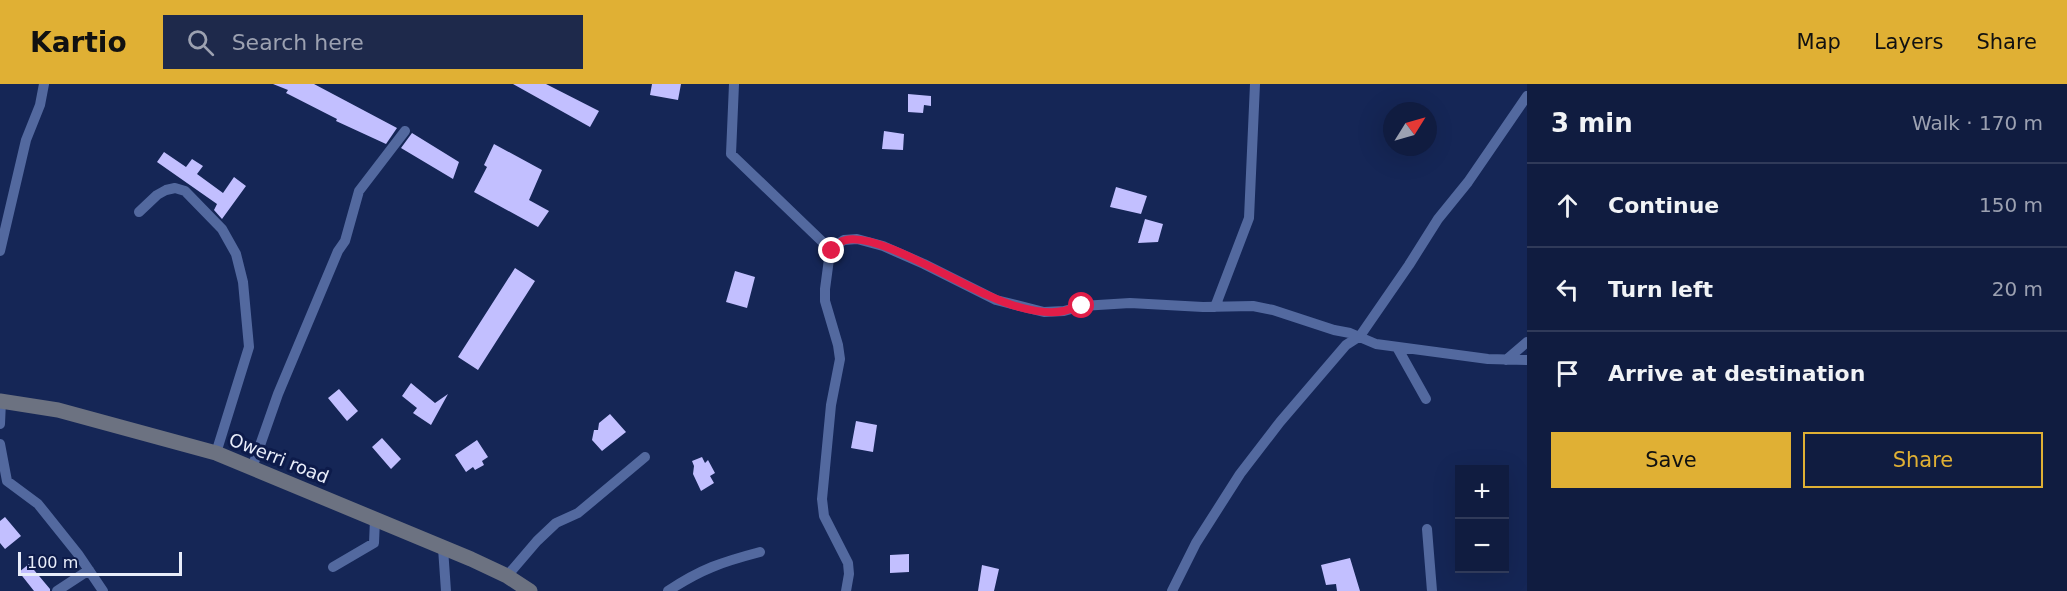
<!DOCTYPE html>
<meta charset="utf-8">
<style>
:root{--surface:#101c40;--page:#1e294b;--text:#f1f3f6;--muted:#9ca1b1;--line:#303a59;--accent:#e0b034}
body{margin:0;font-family:"DejaVu Sans",sans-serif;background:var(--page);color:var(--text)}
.controls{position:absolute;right:18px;bottom:18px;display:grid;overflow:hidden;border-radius:0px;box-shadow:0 6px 24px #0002}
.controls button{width:54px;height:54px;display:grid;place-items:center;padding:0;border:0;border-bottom:2px solid var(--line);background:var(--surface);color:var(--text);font:30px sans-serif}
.compass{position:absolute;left:1383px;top:18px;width:54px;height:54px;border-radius:50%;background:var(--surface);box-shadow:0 6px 24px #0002;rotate:53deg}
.scale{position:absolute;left:18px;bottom:15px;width:164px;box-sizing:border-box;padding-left:6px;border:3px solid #e8edfa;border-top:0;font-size:16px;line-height:21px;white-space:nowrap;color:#e8edfa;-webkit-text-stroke:4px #0d1b4a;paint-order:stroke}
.stop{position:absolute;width:18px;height:18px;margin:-14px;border:4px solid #e11d48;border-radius:50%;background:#fff}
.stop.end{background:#e11d48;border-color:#fff;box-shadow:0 2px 6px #0008}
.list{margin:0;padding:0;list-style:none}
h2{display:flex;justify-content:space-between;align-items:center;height:78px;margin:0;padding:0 24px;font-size:26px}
h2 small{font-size:20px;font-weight:400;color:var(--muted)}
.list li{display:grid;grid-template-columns:39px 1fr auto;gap:18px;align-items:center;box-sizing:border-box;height:84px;padding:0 24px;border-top:2px solid var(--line)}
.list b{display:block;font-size:22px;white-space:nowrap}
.list em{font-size:20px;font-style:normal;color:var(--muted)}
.actions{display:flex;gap:12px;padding:18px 24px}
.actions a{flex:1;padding:14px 0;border:2px solid var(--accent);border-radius:0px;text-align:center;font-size:21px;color:var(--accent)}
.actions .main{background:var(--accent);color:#111}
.icon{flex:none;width:33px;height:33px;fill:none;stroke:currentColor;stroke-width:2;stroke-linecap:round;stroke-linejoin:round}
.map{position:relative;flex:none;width:1527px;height:507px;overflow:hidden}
header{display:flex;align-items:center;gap:36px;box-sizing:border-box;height:84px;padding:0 30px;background:var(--accent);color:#111}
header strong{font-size:28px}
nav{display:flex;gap:33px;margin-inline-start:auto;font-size:21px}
.search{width:420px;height:54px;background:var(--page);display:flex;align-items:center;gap:15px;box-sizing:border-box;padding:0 21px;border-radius:0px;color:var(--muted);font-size:22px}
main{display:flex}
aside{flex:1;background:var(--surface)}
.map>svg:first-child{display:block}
.building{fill:#c2bfff}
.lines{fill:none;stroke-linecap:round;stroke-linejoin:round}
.minor{stroke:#53699f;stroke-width:10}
.secondary{stroke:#6c7281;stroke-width:15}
.route{stroke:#e11d48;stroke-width:8}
.labels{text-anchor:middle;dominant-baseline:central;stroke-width:6;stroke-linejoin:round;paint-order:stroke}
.street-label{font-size:18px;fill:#e8edfa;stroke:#0d1b4a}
</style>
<header>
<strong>Kartio</strong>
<div class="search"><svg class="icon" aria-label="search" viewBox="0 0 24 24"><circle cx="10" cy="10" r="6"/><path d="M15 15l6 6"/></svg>Search here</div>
<nav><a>Map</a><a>Layers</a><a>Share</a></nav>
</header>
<main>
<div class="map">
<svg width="1527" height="507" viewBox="0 0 1527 507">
<rect width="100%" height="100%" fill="#152656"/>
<!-- building -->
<path class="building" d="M273 0H314L397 44 386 60 336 37 337 35 286 9 288 6Z
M513 0H546L599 27 590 43Z
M652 0H681L678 16 650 11Z
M908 10 931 12V22L924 21 923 29 908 28Z
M884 47 904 50 903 66 882 65Z
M412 49 459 78 453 95 401 64Z
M494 60 542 86 529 116 549 127 538 143 474 108 487 83 484 81Z
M164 68 186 83 192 75 203 82 197 90 223 109 234 93 246 102 222 135 214 126 217 120 157 78Z
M1116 103 1147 112 1141 130 1110 123Z
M1145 135 1163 140 1158 158 1138 159Z
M515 184 535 197 478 286 458 273Z
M735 187 755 193 747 224 726 218Z
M411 299 435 319 448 310 431 341 413 329 417 324 402 312Z
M339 305 358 327 347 337 328 314Z
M610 330 626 348 602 367 592 356 594 346H598L599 339Z
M856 337 877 341 873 368 851 364Z
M382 354 401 375 391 385 372 363Z
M477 356 488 373 482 377 484 381 475 386 473 383 466 388 455 371Z
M702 373 705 379 708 376 715 389 710 392 714 399 701 407 693 390 694 382 692 377Z
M5 433 21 452 5 465 0 459V437Z
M909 470V488L890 489V471Z
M1350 474 1360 507H1337L1336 500 1326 501 1321 481Z
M29 480 50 505V507H34L19 488Z
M982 481 999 485 994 507H978Z"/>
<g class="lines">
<!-- minor -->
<path class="minor" d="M734 0 731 70 832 167
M139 128 157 111 166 106 175 104 185 107 222 145 236 170 243 198 249 263 216 369
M0 167 26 56 40 21 44 0
M1215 223 1249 134 1255 0
M1398 265 1426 315
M1506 276 1527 258
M0 340 1 317
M0 360 7 397 38 420 78 470 103 507
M252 384 278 310 338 167 345 157 359 107 405 47
M1427 445 1432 507
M443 464 446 507
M333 483 374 459 375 435
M507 492 537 457 556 439 578 429 645 373
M57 507 89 486
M668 507C701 485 722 478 760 468
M846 507 849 490 848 479 824 432 822 415 831 321 840 275 838 261 825 217V205L829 175 836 161 844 156 857 155 883 162 924 180 996 216 1044 228 1064 227 1082 222 1130 219 1203 223 1253 222 1273 226 1334 246 1350 249 1376 260 1488 275 1527 276
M1172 507 1196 459 1240 390 1280 338 1346 261 1360 252 1409 181 1438 135 1468 98 1527 12"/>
<!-- secondary -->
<path class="secondary" d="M0 317 58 326 216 369 471 475 507 492 530 507"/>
</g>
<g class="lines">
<!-- route -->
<path class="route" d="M832 167C836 162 839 157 846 156 883 148 976 213 1019 223 1033 227 1050 230 1064 227 1071 225 1075 223 1082 222"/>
</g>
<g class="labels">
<!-- street labels -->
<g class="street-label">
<text transform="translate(279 374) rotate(22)">Owerri road</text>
</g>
</g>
</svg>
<div class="controls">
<button>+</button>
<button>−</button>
</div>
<svg class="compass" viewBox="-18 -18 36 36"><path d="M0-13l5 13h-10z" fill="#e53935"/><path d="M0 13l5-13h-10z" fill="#9ca1b1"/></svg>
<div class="scale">100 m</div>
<div class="stop" style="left:1082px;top:222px"></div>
<div class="stop end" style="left:832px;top:167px"></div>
</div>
<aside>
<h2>3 min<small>Walk · 170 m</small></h2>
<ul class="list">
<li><svg class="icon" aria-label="ahead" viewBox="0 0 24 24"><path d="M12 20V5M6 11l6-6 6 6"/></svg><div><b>Continue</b></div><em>150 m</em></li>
<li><svg class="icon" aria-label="left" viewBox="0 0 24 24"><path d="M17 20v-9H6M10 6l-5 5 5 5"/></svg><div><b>Turn left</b></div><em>20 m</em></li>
<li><svg class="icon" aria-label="arrive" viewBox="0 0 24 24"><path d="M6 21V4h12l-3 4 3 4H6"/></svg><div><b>Arrive at destination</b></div></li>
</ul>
<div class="actions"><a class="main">Save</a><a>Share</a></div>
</aside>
</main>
